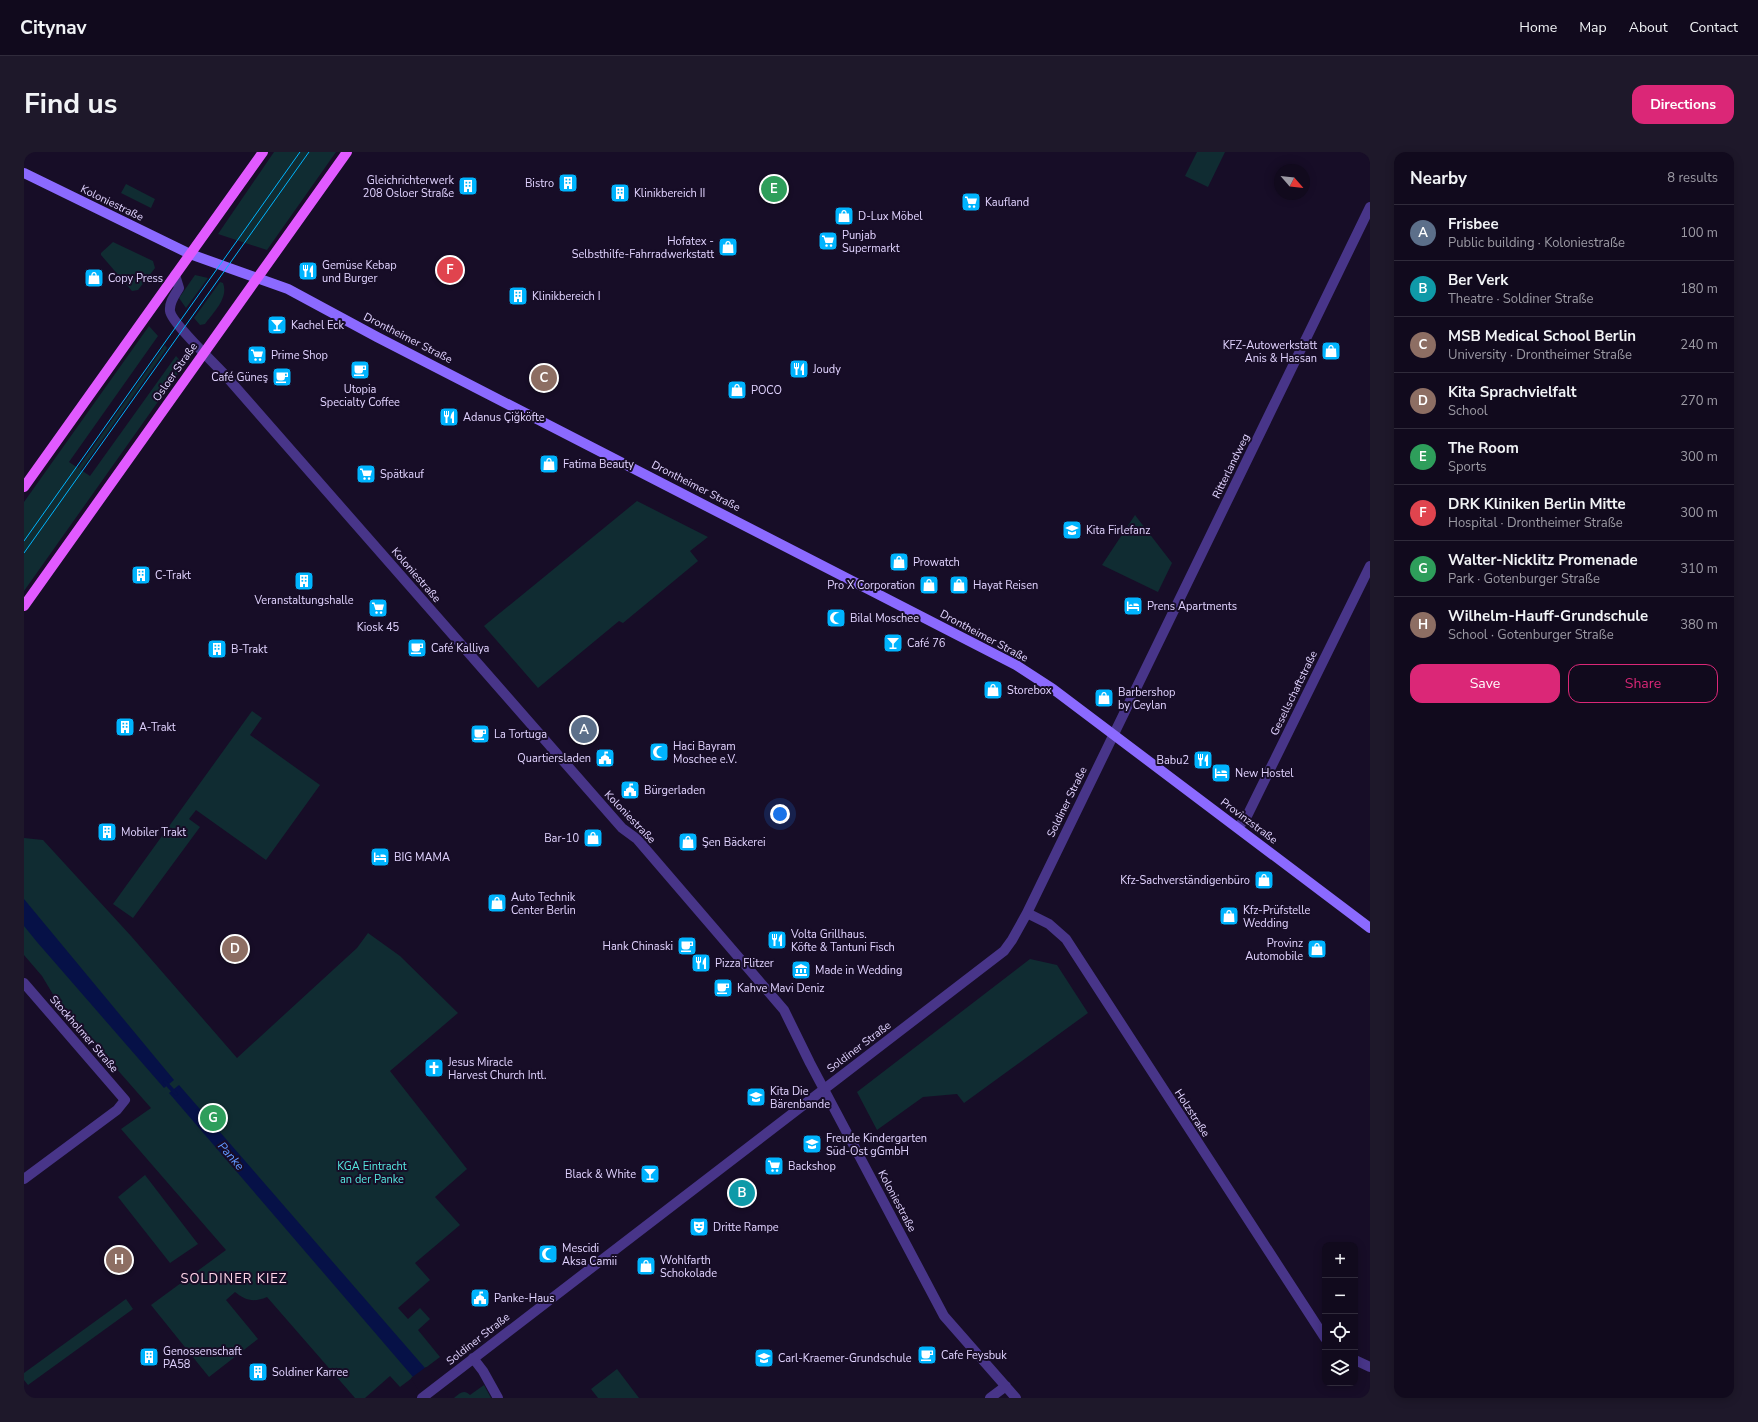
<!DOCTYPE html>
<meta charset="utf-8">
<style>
:root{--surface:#110a1d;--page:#1e182a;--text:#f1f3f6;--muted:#9c9aa4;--line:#302b3b;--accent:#db2777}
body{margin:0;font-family:"Nunito Sans",sans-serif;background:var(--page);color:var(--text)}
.controls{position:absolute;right:12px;bottom:12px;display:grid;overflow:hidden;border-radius:8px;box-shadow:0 2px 10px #0003}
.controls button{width:36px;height:36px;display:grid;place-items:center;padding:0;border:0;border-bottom:1px solid var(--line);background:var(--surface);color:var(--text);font:20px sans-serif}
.compass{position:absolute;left:1250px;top:12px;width:36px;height:36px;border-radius:50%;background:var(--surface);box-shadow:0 2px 10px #0003;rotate:118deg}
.you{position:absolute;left:756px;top:662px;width:14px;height:14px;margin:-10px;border:3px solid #fff;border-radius:50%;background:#1a73e8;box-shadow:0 0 0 6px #1a73e833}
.badge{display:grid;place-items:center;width:26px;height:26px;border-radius:50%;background:var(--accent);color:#fff;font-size:13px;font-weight:700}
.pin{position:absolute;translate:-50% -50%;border:2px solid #fff;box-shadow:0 1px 4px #0006}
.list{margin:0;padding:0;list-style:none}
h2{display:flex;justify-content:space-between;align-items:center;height:52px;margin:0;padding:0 16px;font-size:17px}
h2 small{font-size:13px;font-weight:400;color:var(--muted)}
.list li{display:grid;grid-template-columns:26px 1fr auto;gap:12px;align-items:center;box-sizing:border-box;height:56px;padding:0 16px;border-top:1px solid var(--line)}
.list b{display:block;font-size:15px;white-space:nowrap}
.list p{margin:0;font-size:13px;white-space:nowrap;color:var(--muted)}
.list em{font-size:13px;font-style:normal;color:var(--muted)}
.actions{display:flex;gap:8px;padding:12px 16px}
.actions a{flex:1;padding:9px 0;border:1px solid var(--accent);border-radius:12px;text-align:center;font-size:14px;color:var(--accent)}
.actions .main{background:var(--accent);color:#fff}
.icon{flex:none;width:22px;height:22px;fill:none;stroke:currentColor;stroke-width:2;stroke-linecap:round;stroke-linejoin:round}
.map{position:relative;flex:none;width:1346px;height:1246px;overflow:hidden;border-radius:12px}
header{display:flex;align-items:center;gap:24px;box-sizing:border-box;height:56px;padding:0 20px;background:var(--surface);border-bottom:1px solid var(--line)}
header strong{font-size:19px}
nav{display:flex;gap:22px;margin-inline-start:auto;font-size:14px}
.intro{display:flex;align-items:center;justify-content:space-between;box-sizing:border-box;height:96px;padding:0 24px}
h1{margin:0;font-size:28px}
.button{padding:10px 18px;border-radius:12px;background:var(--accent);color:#fff;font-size:14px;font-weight:700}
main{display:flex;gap:24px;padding:0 24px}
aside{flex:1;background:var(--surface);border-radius:12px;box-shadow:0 2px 10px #0003}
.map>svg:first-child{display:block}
.green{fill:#102c32}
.water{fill:#061147}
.pier{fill:#170d27}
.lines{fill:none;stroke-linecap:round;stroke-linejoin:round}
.stream{stroke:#061147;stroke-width:4}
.minor{stroke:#483589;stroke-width:10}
.secondary{stroke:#8b6aff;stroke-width:10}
.primary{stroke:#e15aff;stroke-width:10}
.tram{stroke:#00b4fe;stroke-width:1}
.labels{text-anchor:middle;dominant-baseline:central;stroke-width:4;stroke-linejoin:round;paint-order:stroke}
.poi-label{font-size:11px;fill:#e1d3ff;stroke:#170d27;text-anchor:start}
.street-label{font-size:11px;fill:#e1d3ff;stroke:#170d27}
.park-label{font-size:11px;fill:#56e8e0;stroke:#170d27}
.water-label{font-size:12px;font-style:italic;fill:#6198ff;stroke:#170d27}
.quarter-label{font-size:13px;letter-spacing:1px;fill:#ffd5e8;stroke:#170d27}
</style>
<header>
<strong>Citynav</strong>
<nav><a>Home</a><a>Map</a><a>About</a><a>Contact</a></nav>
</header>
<div class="intro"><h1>Find us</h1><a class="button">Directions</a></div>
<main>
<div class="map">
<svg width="1346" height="1246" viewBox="0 0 1346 1246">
<rect width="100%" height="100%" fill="#170d27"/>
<!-- green -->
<path class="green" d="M250 0H312L243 98 194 82Z
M1173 0H1201L1184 35 1161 24Z
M102 32 131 47 127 56 97 41Z
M89 90 129 109 131 116 114 138 108 139 77 103V101Z
M171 123 184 126 162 156 155 146Z
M196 130 199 131C205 146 189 161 181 172L176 173 170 166Z
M125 174 134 184 45 310 54 316 141 193 143 196 57 318 66 324 152 204 160 213 0 439V350Z
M613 349 684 385 666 399 674 409 599 471 595 469 514 536 460 474Z
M1111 363 1148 411 1134 440 1078 413Z
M228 559 238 566 226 583 296 633 242 708 172 658 165 667 176 675 109 766 89 752Z
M0 686 19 688 107 784 213 906 333 796 344 781 376 804 434 861 366 919 443 1017 411 1045 436 1073 391 1111 406 1128 374 1156 384 1167 396 1156 406 1167 394 1178 416 1205 376 1235 366 1224 341 1246H331L243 1145C229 1151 221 1148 211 1140L202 1148 234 1187 185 1225 127 1153 202 1098 97 977 127 956 33 849 18 824 0 803Z
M1006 807 1033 813 1064 861 940 951 933 942 899 945 853 978 833 940Z
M121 1023 174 1092 146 1111 94 1045Z
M102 1147 109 1157 4 1233 0 1228V1221Z
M593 1217 615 1246H574L567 1237Z
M460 1233 467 1246H430C436 1241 440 1237 446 1243Z"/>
<!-- water -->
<path class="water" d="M0 747 150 928 140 936 13 790 0 774Z
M155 933 401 1216 422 1246H402L389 1225 145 941Z"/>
<!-- pier -->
<path class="pier" d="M402 1215 424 1245V1246H399L387 1226Z"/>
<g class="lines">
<!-- stream -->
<path class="stream" d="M141 930 152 942"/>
<!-- minor -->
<path class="minor" d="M151 123 155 136C151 143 145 150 146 159 147 170 191 212 201 223L598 676 613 687 760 858 786 911 920 1164 992 1246
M1214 676 1224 662 1346 414
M1003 761 1025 772 1042 787 1301 1186
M0 831 101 948 93 958 0 1027
M449 1206 459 1219 474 1246
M1331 1208 1346 1215
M398 1246 980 799 988 788 1003 761 1346 55
M966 1246 982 1234"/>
<!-- secondary -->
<path class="secondary" d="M0 21 166 102 264 137 353 185 992 513 1029 537 1346 776"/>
<!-- primary -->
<path class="primary" d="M0 335 239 0
M0 454 323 0"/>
<!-- tram -->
<path class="tram" d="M0 389 276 0
M0 401 285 0"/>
</g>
<!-- icons -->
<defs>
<g id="building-square" transform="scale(1)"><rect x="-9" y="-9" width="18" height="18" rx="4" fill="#00b4fe" stroke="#170d27"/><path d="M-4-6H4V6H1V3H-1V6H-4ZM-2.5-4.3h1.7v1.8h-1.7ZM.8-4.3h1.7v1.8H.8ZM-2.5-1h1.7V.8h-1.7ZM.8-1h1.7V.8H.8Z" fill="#fff"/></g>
<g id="supermarket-square" transform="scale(1)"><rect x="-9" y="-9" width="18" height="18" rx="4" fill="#00b4fe" stroke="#170d27"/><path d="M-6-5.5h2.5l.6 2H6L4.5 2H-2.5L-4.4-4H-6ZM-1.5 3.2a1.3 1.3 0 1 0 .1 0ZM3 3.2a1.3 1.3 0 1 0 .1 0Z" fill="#fff"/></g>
<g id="shop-square" transform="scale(1)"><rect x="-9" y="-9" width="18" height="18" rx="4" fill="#00b4fe" stroke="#170d27"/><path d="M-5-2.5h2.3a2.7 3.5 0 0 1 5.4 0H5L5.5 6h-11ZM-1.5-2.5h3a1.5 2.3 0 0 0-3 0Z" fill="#fff"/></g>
<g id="restaurant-square" transform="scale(1)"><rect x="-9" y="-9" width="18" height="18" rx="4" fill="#00b4fe" stroke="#170d27"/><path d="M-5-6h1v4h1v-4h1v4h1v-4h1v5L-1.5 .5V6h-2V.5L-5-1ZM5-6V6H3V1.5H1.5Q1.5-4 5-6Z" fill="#fff"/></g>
<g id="bar-square" transform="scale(1)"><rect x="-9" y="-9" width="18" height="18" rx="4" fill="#00b4fe" stroke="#170d27"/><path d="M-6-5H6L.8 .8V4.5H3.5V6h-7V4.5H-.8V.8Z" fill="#fff"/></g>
<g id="cafe-square" transform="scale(1)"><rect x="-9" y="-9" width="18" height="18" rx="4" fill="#00b4fe" stroke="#170d27"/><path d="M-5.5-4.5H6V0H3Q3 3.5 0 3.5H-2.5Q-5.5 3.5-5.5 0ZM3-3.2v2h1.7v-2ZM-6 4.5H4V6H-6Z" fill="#fff"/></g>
<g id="school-square" transform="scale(1)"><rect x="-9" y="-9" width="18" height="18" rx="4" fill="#00b4fe" stroke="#170d27"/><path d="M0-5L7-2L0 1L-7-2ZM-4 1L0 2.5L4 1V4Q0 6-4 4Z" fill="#fff"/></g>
<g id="hotel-square" transform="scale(1)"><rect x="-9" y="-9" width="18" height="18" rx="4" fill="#00b4fe" stroke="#170d27"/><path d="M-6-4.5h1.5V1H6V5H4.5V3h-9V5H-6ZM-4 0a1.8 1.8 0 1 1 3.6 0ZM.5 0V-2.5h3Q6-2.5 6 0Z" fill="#fff"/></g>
<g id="mosque-square" transform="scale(1)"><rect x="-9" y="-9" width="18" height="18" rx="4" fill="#00b4fe" stroke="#170d27"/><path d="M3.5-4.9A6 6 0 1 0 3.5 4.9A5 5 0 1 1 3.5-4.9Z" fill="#fff"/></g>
<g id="civic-square" transform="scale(1)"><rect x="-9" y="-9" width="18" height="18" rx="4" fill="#00b4fe" stroke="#170d27"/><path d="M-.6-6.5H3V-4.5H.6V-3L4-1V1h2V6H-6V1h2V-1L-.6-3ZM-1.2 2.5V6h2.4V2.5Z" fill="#fff"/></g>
<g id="museum-square" transform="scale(1)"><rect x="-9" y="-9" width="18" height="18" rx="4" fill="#00b4fe" stroke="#170d27"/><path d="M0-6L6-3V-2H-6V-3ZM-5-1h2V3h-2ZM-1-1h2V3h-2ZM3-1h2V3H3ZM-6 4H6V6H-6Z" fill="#fff"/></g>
<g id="church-square" transform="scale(1)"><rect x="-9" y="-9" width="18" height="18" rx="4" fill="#00b4fe" stroke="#170d27"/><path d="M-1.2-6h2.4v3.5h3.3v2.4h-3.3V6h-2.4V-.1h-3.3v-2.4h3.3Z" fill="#fff"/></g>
<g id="theatre-square" transform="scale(1)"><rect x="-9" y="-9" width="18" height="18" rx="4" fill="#00b4fe" stroke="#170d27"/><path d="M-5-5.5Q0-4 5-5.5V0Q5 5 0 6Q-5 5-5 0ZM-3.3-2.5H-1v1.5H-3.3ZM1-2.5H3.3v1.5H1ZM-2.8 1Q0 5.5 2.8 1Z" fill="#fff"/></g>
</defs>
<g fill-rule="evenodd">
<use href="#building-square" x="544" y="31"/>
<use href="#building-square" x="444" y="34"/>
<use href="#building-square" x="596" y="41"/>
<use href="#supermarket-square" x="947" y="50"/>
<use href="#shop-square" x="820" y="64"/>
<use href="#supermarket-square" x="804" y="89"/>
<use href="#shop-square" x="704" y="95"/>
<use href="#restaurant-square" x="284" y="119"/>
<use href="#shop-square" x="70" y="126"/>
<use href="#building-square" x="494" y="144"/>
<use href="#bar-square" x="253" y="173"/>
<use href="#shop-square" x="1307" y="199"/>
<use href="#supermarket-square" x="233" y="203"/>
<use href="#restaurant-square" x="775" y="217"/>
<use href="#cafe-square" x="336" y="218"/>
<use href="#cafe-square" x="258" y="225"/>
<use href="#shop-square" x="713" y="238"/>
<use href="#restaurant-square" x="425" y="265"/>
<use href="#shop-square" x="525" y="312"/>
<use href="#supermarket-square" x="342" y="322"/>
<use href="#school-square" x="1048" y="378"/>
<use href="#shop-square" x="875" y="410"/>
<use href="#building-square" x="117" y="423"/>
<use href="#building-square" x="280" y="429"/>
<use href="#shop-square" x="905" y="433"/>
<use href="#shop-square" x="935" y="433"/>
<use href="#hotel-square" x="1109" y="454"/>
<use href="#supermarket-square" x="354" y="456"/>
<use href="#mosque-square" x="812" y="466"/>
<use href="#bar-square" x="869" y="491"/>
<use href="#cafe-square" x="393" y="496"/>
<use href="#building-square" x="193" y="497"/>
<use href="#shop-square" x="969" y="538"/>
<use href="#shop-square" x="1080" y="546"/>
<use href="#building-square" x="101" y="575"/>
<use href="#cafe-square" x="456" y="582"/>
<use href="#mosque-square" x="635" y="600"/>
<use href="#civic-square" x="581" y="606"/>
<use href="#restaurant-square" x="1179" y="608"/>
<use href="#hotel-square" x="1197" y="621"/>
<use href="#civic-square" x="606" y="638"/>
<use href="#building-square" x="83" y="680"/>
<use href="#shop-square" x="569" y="686"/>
<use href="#shop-square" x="664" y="690"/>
<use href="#hotel-square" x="356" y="705"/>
<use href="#shop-square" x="1240" y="728"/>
<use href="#shop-square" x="473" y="751"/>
<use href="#shop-square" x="1205" y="764"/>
<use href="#restaurant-square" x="753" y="788"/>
<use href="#cafe-square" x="663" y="794"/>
<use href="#shop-square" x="1293" y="797"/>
<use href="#restaurant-square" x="677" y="811"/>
<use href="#museum-square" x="777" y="818"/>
<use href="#cafe-square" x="699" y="836"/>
<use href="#church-square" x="410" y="916"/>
<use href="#school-square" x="732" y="945"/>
<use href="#school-square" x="788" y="992"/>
<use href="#supermarket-square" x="750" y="1014"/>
<use href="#bar-square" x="626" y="1022"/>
<use href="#theatre-square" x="675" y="1075"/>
<use href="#mosque-square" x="524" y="1102"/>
<use href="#shop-square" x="622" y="1114"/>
<use href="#civic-square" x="456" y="1146"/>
<use href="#cafe-square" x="903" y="1203"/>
<use href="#building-square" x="125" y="1205"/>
<use href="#school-square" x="740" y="1206"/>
<use href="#building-square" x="234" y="1220"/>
</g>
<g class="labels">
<!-- poi labels -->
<g class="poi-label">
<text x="430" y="28" text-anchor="end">Gleichrichterwerk<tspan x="430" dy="13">208 Osloer Straße</tspan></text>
<text x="530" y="31" text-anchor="end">Bistro</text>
<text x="610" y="41">Klinikbereich II</text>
<text x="961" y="50">Kaufland</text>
<text x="834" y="64">D-Lux Möbel</text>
<text x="818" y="83">Punjab<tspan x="818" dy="13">Supermarkt</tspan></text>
<text x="690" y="89" text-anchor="end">Hofatex -<tspan x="690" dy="13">Selbsthilfe-Fahrradwerkstatt</tspan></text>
<text x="298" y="113">Gemüse Kebap<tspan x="298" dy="13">und Burger</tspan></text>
<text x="84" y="126">Copy Press</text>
<text x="508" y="144">Klinikbereich I</text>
<text x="267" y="173">Kachel Eck</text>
<text x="1293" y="193" text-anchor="end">KFZ-Autowerkstatt<tspan x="1293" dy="13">Anis &amp; Hassan</tspan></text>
<text x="247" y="203">Prime Shop</text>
<text x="789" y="217">Joudy</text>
<text x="244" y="225" text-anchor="end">Café Güneş</text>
<text x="336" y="237" text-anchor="middle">Utopia<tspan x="336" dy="13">Specialty Coffee</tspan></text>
<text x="727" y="238">POCO</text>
<text x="439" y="265">Adanus Çiğköfte</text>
<text x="539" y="312">Fatima Beauty</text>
<text x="356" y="322">Spätkauf</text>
<text x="1062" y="378">Kita Firlefanz</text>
<text x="889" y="410">Prowatch</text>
<text x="131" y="423">C-Trakt</text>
<text x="891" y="433" text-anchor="end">Pro X Corporation</text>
<text x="949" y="433">Hayat Reisen</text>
<text x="280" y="448" text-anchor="middle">Veranstaltungshalle</text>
<text x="1123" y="454">Prens Apartments</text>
<text x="826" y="466">Bilal Moschee</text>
<text x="354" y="475" text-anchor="middle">Kiosk 45</text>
<text x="883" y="491">Café 76</text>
<text x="407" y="496">Café Kalliya</text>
<text x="207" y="497">B-Trakt</text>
<text x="983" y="538">Storebox</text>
<text x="1094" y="540">Barbershop<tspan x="1094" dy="13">by Ceylan</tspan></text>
<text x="115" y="575">A-Trakt</text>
<text x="470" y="582">La Tortuga</text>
<text x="649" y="594">Haci Bayram<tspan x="649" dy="13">Moschee e.V.</tspan></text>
<text x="567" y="606" text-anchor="end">Quartiersladen</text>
<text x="1165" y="608" text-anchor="end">Babu2</text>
<text x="1211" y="621">New Hostel</text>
<text x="620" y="638">Bürgerladen</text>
<text x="97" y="680">Mobiler Trakt</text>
<text x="555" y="686" text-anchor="end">Bar-10</text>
<text x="678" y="690">Şen Bäckerei</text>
<text x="370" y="705">BIG MAMA</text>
<text x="1226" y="728" text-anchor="end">Kfz-Sachverständigenbüro</text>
<text x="487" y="745">Auto Technik<tspan x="487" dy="13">Center Berlin</tspan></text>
<text x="1219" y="758">Kfz-Prüfstelle<tspan x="1219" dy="13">Wedding</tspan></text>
<text x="767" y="782">Volta Grillhaus.<tspan x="767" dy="13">Köfte &amp; Tantuni Fisch</tspan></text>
<text x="1279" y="791" text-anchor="end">Provinz<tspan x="1279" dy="13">Automobile</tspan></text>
<text x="649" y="794" text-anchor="end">Hank Chinaski</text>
<text x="691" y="811">Pizza Flitzer</text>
<text x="791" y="818">Made in Wedding</text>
<text x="713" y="836">Kahve Mavi Deniz</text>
<text x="424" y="910">Jesus Miracle<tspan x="424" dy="13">Harvest Church Intl.</tspan></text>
<text x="746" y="939">Kita Die<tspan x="746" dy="13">Bärenbande</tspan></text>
<text x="802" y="986">Freude Kindergarten<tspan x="802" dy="13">Süd-Ost gGmbH</tspan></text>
<text x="764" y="1014">Backshop</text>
<text x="612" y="1022" text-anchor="end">Black &amp; White</text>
<text x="689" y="1075">Dritte Rampe</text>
<text x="538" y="1096">Mescidi<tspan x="538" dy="13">Aksa Camii</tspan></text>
<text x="636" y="1108">Wohlfarth<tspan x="636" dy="13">Schokolade</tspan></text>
<text x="470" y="1146">Panke-Haus</text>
<text x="139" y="1199">Genossenschaft<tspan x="139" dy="13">PA58</tspan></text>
<text x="917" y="1203">Cafe Feysbuk</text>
<text x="754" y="1206">Carl-Kraemer-Grundschule</text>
<text x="248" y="1220">Soldiner Karree</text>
</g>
<!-- street labels -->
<g class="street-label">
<text transform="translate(88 51) rotate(26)">Koloniestraße</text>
<text transform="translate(384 186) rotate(27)">Drontheimer Straße</text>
<text transform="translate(151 220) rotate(-55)">Osloer Straße</text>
<text transform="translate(1207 314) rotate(-64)">Ritterlandweg</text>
<text transform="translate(672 334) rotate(27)">Drontheimer Straße</text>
<text transform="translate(392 423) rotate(49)">Koloniestraße</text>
<text transform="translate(960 484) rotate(28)">Drontheimer Straße</text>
<text transform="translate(1270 541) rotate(-64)">Gesellschaftstraße</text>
<text transform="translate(1043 650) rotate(-64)">Soldiner Straße</text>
<text transform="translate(606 665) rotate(46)">Koloniestraße</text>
<text transform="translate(1225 669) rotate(37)">Provinzstraße</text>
<text transform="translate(60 882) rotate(49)">Stockholmer Straße</text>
<text transform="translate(835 895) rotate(-37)">Soldiner Straße</text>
<text transform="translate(1168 961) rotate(57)">Holzstraße</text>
<text transform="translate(873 1049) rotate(62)">Koloniestraße</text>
<text transform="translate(454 1187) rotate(-38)">Soldiner Straße</text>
</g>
<!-- park labels -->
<g class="park-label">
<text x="348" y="1014">KGA Eintracht<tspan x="348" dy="13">an der Panke</tspan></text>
</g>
<!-- water labels -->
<g class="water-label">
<text transform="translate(207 1004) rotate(49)">Panke</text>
</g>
<!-- quarter labels -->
<g class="quarter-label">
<text x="210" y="1127">SOLDINER KIEZ</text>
</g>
</g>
</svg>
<div class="controls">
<button>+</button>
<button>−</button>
<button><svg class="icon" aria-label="locate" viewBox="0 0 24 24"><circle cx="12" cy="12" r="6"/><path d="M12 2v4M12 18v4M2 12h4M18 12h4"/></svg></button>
<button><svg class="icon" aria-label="layers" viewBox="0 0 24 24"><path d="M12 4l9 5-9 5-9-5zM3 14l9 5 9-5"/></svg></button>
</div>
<svg class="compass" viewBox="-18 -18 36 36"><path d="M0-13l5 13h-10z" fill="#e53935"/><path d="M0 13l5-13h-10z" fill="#9c9aa4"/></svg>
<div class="you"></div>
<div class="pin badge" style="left:560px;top:578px;background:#5c6f8a">A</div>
<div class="pin badge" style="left:718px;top:1041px;background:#0f9aa8">B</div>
<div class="pin badge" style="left:520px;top:226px;background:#8d6e63">C</div>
<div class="pin badge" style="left:211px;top:797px;background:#8d6e63">D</div>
<div class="pin badge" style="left:750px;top:37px;background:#2e9e5b">E</div>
<div class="pin badge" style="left:426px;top:118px;background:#e0444e">F</div>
<div class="pin badge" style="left:189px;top:966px;background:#2e9e5b">G</div>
<div class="pin badge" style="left:95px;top:1108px;background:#8d6e63">H</div>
</div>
<aside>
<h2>Nearby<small>8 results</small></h2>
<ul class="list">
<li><span class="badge" style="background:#5c6f8a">A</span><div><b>Frisbee</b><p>Public building · Koloniestraße</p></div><em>100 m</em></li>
<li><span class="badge" style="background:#0f9aa8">B</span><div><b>Ber Verk</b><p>Theatre · Soldiner Straße</p></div><em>180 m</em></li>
<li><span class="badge" style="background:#8d6e63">C</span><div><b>MSB Medical School Berlin</b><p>University · Drontheimer Straße</p></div><em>240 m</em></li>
<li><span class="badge" style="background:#8d6e63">D</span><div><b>Kita Sprachvielfalt</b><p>School</p></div><em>270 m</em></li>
<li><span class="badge" style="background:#2e9e5b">E</span><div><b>The Room</b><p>Sports</p></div><em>300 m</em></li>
<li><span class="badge" style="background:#e0444e">F</span><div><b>DRK Kliniken Berlin Mitte</b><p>Hospital · Drontheimer Straße</p></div><em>300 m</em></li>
<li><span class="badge" style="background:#2e9e5b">G</span><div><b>Walter-Nicklitz Promenade</b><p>Park · Gotenburger Straße</p></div><em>310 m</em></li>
<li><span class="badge" style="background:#8d6e63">H</span><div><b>Wilhelm-Hauff-Grundschule</b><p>School · Gotenburger Straße</p></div><em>380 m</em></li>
</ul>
<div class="actions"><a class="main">Save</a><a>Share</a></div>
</aside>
</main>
